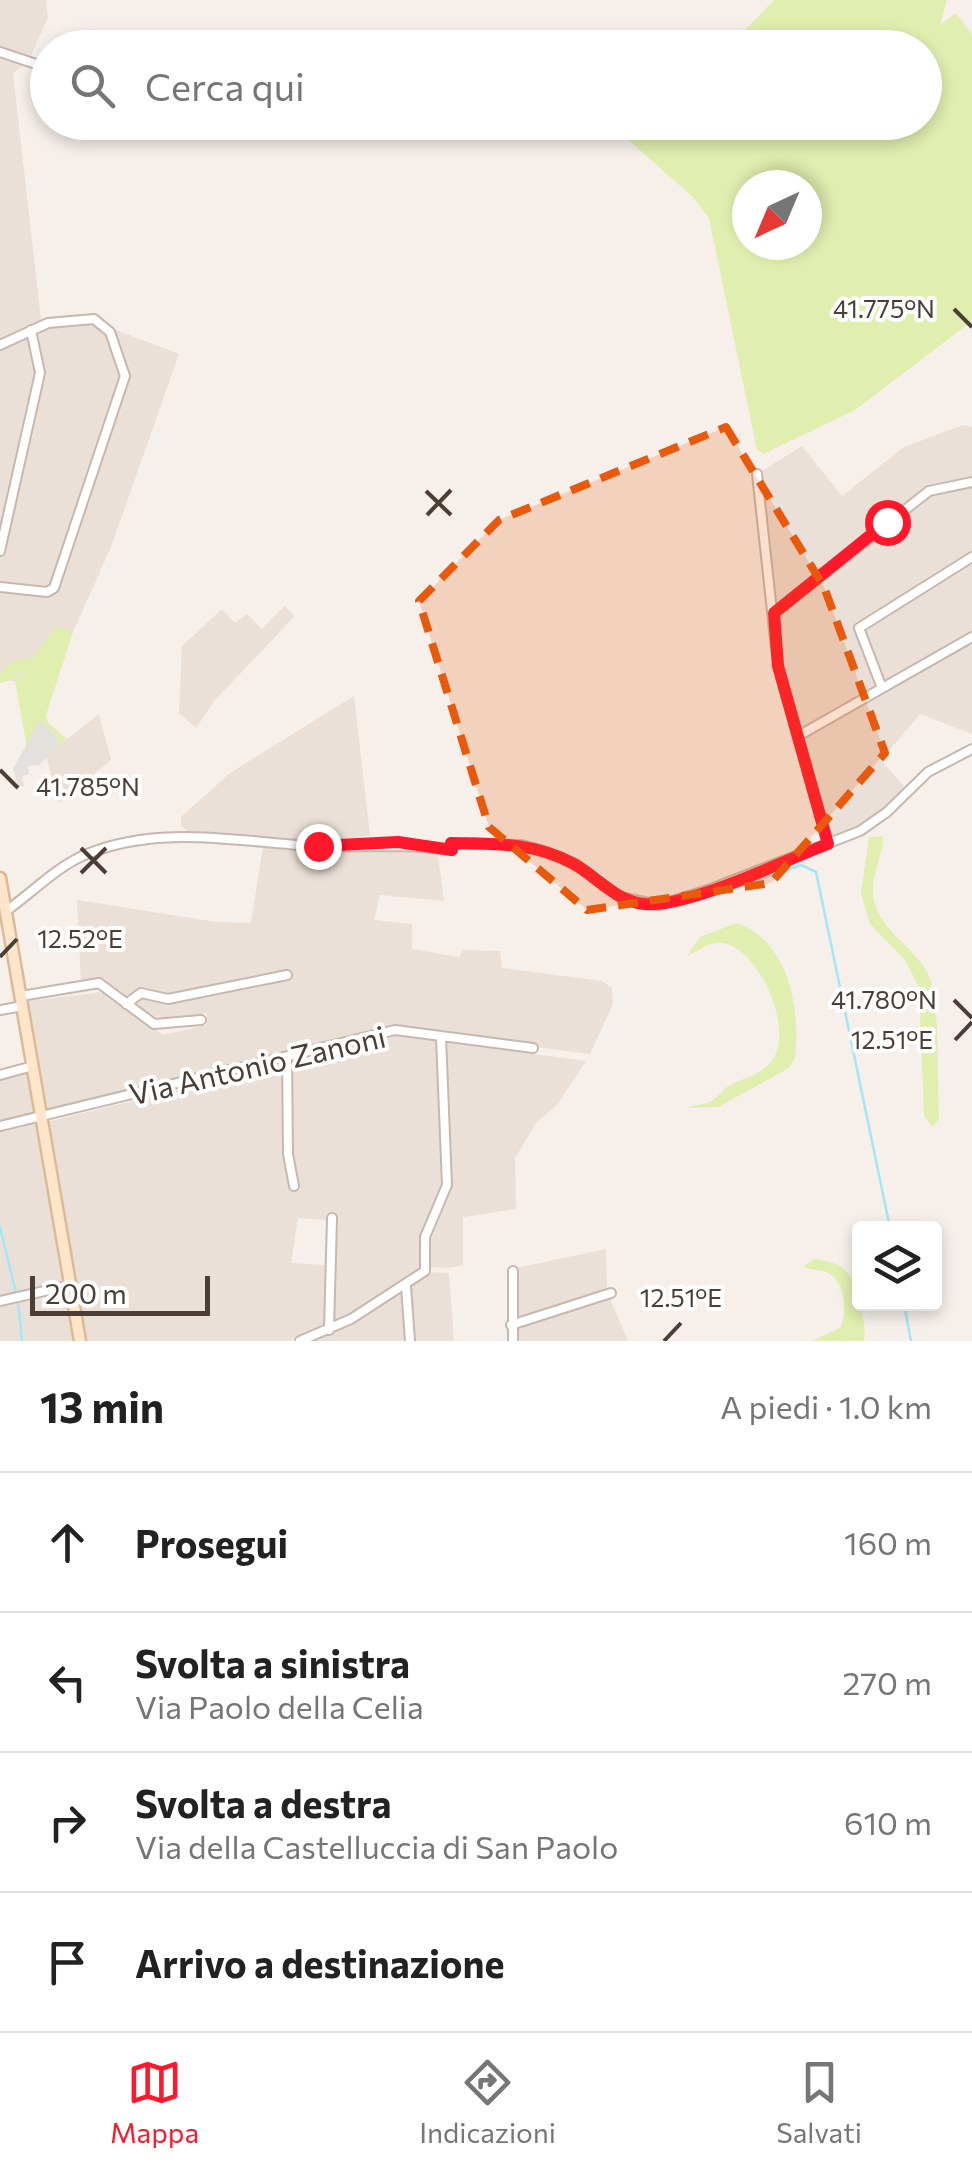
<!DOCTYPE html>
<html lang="it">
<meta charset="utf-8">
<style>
:root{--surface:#fff;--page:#f6f6f6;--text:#222;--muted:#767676;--line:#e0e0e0;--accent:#ff182b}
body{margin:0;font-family:Commissioner,sans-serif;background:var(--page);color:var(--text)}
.controls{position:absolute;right:30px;bottom:30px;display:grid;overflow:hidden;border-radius:10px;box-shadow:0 5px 15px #0003}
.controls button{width:90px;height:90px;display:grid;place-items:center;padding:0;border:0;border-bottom:2px solid var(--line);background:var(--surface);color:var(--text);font:50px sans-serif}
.compass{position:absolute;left:732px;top:170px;width:90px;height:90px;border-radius:50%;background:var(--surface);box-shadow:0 5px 15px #0003;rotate:224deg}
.scale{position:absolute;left:30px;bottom:25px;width:180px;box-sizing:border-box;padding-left:10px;border:5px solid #4b3e37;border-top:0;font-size:28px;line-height:35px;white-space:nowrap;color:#4b3e37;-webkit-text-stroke:8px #fff;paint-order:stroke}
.stop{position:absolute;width:30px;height:30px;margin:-22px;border:8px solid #ff182b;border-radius:50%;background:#fff}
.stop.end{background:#ff182b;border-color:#fff;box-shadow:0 2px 10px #0008}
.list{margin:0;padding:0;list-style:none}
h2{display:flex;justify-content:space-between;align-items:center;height:130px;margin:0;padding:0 40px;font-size:42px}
h2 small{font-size:32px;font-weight:400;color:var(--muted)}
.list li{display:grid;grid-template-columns:65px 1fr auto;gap:30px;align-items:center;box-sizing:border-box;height:140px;padding:0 40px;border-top:2px solid var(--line)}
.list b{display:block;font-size:38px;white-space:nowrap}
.list p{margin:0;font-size:32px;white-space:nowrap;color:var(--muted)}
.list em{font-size:32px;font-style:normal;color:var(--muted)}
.icon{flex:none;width:55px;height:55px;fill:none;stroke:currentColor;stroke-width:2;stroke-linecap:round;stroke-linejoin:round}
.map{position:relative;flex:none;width:972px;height:1341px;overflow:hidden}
.search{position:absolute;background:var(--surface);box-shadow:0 5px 15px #0003;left:30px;right:30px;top:30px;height:110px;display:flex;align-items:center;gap:25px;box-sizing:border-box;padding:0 35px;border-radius:55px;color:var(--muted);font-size:38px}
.sheet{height:690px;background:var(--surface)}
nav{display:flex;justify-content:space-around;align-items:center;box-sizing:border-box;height:140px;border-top:2px solid var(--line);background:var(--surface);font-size:28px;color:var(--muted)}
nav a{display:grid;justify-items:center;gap:5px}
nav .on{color:var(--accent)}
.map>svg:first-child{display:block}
.residential{fill:#ebe0d7}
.green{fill:#e0eeaf;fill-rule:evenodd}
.parking{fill:#e4e0de}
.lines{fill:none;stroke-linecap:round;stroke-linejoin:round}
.stream{stroke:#a1e8f7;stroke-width:2.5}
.street-casing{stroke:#c6b8ae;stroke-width:12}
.secondary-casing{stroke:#ddba97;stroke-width:15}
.street{stroke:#fff;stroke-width:8}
.secondary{stroke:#ffe6cb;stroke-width:10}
.route{stroke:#ff182b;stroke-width:12}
.marked{fill:#e8590c;fill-opacity:0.2;stroke:#e8590c;stroke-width:8;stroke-dasharray:20 12;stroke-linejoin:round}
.ticks{fill:none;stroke:#4b3e37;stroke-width:4}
.labels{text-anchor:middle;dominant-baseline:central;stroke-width:8;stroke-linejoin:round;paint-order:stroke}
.street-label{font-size:30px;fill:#4b3e37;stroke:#fff}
.ticks-label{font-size:25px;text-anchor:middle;fill:#4b3e37;stroke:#fff;stroke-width:8;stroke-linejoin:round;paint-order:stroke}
</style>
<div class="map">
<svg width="972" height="1341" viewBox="0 0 972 1341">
<rect width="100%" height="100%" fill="#f6efea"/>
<!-- residential -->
<path class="residential" d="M0 0H46L48 18 28 62 13 73 41 320 0 340Z
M95 322 179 354 111 547 73 632 56 627 15 682 0 673V350L52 326Z
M963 425 972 427V734L920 714 881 760 908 791 873 824 828 843 782 677 757 474 802 446 842 496 904 447Z
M285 606 295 616 214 701 196 728 179 713 182 646 222 609 235 623 247 614 262 629Z
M354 696 370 835 320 843 190 833 181 825V817L230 773Z
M99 714 111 760 59 803 46 756Z
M263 846 326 853 437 848 444 901 380 895 374 920 412 924V949L459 957 463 950 500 951 502 968 602 981 612 988 613 1004 590 1054 390 1028 175 1077 46 1113 29 1001 103 992 163 1035 207 1025V1013L178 1019 145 1015 102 980 81 981 77 900 216 922 251 923Z
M396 1036 436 1041 438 1046 442 1196 428 1224 421 1273 334 1322 336 1215 329 1214V1220L298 1218 291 1263 326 1265 324 1327 289 1341H86L47 1122Z
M445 1042 586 1061 557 1105 536 1123 515 1158 516 1209 463 1217V1265L450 1268 431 1267 428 1247 451 1191Z
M27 1072 74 1341H0V1079Z
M606 1249 607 1292 513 1321 516 1268Z
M431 1272 449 1273 454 1341H307L356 1320Z
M609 1297 628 1341H516L518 1326Z"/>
<!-- green -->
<path class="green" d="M774 0H947L940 25 956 13 972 35V321L855 410 763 454 757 450 709 218 693 197 609 123 924 122V48L729 47ZM747 185H807V245H747Z
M56 626 73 632 46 715 48 723 67 739 58 746 56 736 40 720 27 747 15 682 25 668 12 680 0 683V673L12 661 33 657Z
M883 836C883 860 867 880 875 904 884 937 925 951 932 986 940 1028 937 1075 939 1118L933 1127 924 1116 919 987 905 960 870 924 861 893 869 837Z
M736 923C788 939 801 1009 795 1058L789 1068 718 1107 688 1108C694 1104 701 1106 709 1102 717 1099 720 1092 727 1087 743 1077 761 1077 773 1059 794 1029 759 947 722 943 709 941 697 952 687 956L700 937Z
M814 1259C847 1263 852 1273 860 1303 862 1314 866 1327 864 1341H812L840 1328C848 1313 845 1281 828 1273 819 1268 812 1272 804 1266Z"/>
<!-- parking -->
<path class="parking" d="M40 720 56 736 58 746 39 765 28 766 29 774 22 776 24 786H18L13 769Z"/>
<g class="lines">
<!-- stream -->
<path class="stream" d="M739 887 801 865 816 872 890 1228
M0 1227 16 1293
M18 1301 22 1341
M904 1304 911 1341"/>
<!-- street casing -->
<g class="street-casing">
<path id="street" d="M0 52 48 68
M0 345 48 323 94 319 110 332 125 376 54 588 47 592 0 587
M757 474 778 666 828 843
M0 551 40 373 31 330
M774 613 929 491 972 482
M882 688 859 628 972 557
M800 735 972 637
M6 911C32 893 57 866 87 854 160 824 238 842 314 846 363 848 401 843 452 850L451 843 521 845 541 850 576 864 620 897 659 905 708 890 860 831 887 812 928 772 972 749
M21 996 99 983 154 1024 201 1020
M126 1004 141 993 168 999 287 975
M0 1010 23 1006
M287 1056 288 1154 294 1186
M0 1075 33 1066
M0 1126 395 1030 533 1048
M406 1286 410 1341
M0 1301 71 1285
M511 1325 611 1293
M329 1330 332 1218
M300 1341 351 1319 425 1271V1237L447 1185 441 1037
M513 1341V1271"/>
</g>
<!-- secondary casing -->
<g class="secondary-casing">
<path id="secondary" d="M0 878 80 1341"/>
</g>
<!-- street -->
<use href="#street" class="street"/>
<!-- secondary -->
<use href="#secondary" class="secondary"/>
</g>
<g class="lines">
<!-- route -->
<path class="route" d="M318 846 398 842 452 850 451 843C494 844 533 842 572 863 597 876 614 901 645 904 688 908 785 860 828 844L778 666 774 613 887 522"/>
</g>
<!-- marked area -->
<path class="marked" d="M726 427 824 587 885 753 771 883 587 910 489 827 419 601 499 520Z"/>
<!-- ticks -->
<path class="ticks" d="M954 309 972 327M426 491 451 515M427 515 451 490M0 770 18 788M81 848 106 873M81 873 106 848M0 957 17 939M954 1000 972 1018M955 1040 972 1022M664 1341 681 1323"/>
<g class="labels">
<!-- street labels -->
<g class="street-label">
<text transform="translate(257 1064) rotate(-13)">Via Antonio Zanoni</text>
</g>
</g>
<g class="ticks-label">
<text x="884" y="318">41.775°N</text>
<text x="88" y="796">41.785°N</text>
<text x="80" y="948">12.52°E</text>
<text x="884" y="1009">41.780°N</text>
<text x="892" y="1049">12.51°E</text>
<text x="681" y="1307">12.51°E</text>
</g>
</svg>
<div class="controls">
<button><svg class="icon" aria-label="layers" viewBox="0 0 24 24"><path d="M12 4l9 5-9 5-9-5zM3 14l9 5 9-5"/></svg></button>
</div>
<svg class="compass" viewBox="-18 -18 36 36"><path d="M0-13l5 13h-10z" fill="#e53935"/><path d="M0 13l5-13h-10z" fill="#767676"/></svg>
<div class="scale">200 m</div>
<div class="stop" style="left:887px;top:522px"></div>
<div class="stop end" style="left:318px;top:846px"></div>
<div class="search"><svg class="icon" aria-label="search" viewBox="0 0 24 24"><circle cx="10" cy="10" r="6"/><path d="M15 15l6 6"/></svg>Cerca qui</div>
</div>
<section class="sheet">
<h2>13 min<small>A piedi · 1.0 km</small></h2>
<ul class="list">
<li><svg class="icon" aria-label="ahead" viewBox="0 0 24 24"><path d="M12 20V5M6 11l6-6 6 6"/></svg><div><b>Prosegui</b></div><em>160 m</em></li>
<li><svg class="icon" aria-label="left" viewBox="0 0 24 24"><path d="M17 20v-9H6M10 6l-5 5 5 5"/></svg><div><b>Svolta a sinistra</b><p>Via Paolo della Celia</p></div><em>270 m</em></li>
<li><svg class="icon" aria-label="right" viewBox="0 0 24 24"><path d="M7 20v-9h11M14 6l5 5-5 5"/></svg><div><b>Svolta a destra</b><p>Via della Castelluccia di San Paolo</p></div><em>610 m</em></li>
<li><svg class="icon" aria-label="arrive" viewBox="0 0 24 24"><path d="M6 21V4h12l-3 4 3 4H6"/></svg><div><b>Arrivo a destinazione</b></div></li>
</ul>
</section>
<nav>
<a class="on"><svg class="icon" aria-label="map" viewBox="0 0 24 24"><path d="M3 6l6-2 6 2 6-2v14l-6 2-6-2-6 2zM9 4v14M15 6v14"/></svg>Mappa</a>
<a><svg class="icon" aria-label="directions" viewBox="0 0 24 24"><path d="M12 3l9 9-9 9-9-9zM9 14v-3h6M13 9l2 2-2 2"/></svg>Indicazioni</a>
<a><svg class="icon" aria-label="saved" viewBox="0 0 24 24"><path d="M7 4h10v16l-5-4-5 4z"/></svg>Salvati</a>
</nav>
